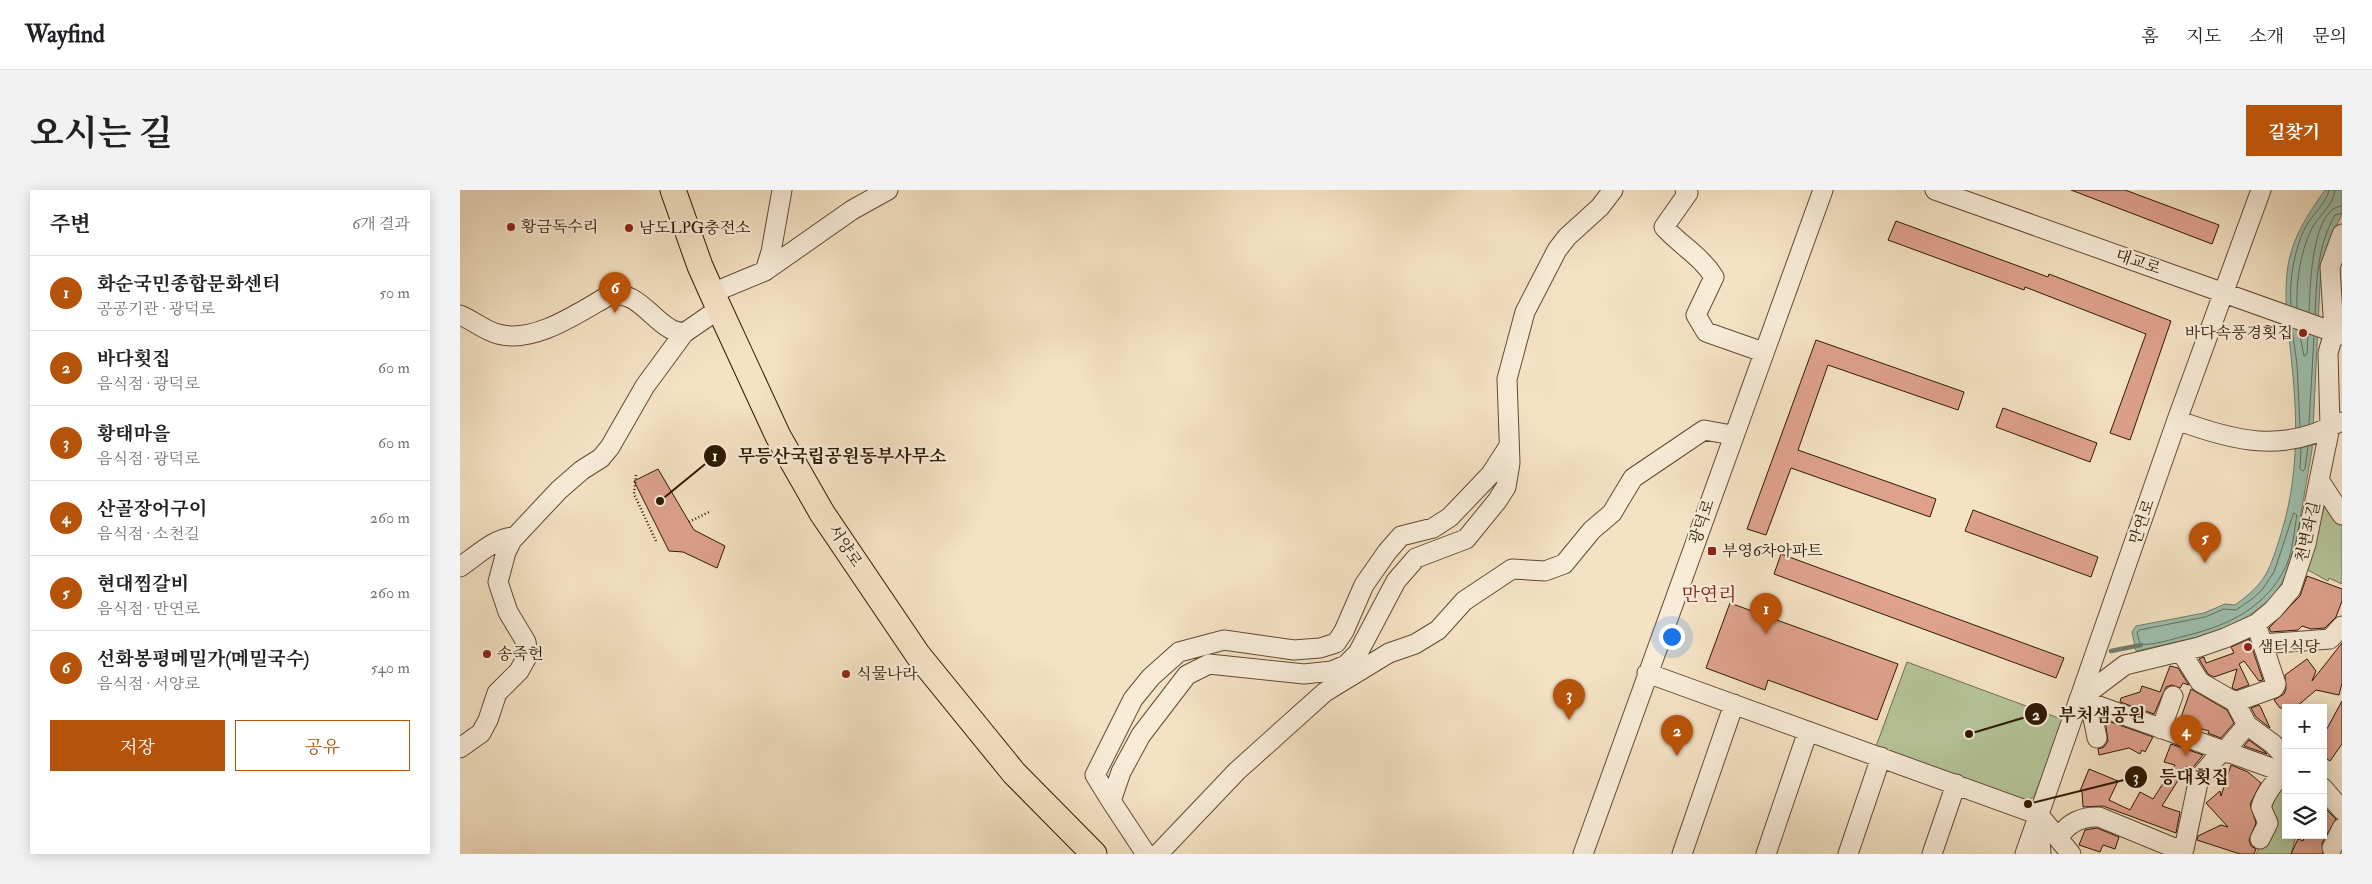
<!DOCTYPE html>
<html lang="ko">
<meta charset="utf-8">
<style>
:root{--surface:#fff;--page:#f2f2f2;--text:#202124;--muted:#757577;--line:#e0e0e0;--accent:#b45309}
body{margin:0;font-family:"IM FELL Double Pica","Noto Serif KR",serif;background:var(--page);color:var(--text)}
.controls{position:absolute;right:15px;bottom:15px;display:grid;overflow:hidden;border-radius:0px;box-shadow:0 2px 12px #0003}
.controls button{width:45px;height:45px;display:grid;place-items:center;padding:0;border:0;border-bottom:1px solid var(--line);background:var(--surface);color:var(--text);font:25px sans-serif}
.you{position:absolute;left:1211px;top:446px;width:18px;height:18px;margin:-12px;border:4px solid #fff;border-radius:50%;background:#1a73e8;box-shadow:0 0 0 8px #1a73e833}
.badge{display:grid;place-items:center;width:32px;height:32px;border-radius:50%;background:var(--accent);color:#fff;font-size:16px;font-weight:700}
.pin{position:absolute;translate:-50% -41px;filter:drop-shadow(0 1px 2px #0008)}
.pin::after{content:'';position:absolute;top:26px;width:18px;height:15px;background:inherit;clip-path:polygon(0 0,100% 0,50% 100%)}
.list{margin:0;padding:0;list-style:none}
h2{display:flex;justify-content:space-between;align-items:center;height:65px;margin:0;padding:0 20px;font-size:21px}
h2 small{font-size:16px;font-weight:400;color:var(--muted)}
.list li{display:grid;grid-template-columns:32px 1fr auto;gap:15px;align-items:center;box-sizing:border-box;height:75px;padding:0 20px;border-top:1px solid var(--line)}
.list b{display:block;font-size:19px;white-space:nowrap}
.list p{margin:0;font-size:16px;white-space:nowrap;color:var(--muted)}
.list em{font-size:16px;font-style:normal;color:var(--muted)}
.actions{display:flex;gap:10px;padding:15px 20px}
.actions a{flex:1;padding:11px 0;border:1px solid var(--accent);border-radius:0px;text-align:center;font-size:18px;color:var(--accent)}
.actions .main{background:var(--accent);color:#fff}
.icon{flex:none;width:28px;height:28px;fill:none;stroke:currentColor;stroke-width:2;stroke-linecap:round;stroke-linejoin:round}
.map{position:relative;flex:none;width:1882px;height:664px;overflow:hidden;border-radius:0px}
header{display:flex;align-items:center;gap:30px;box-sizing:border-box;height:70px;padding:0 25px;background:var(--surface);border-bottom:1px solid var(--line)}
header strong{font-size:24px}
nav{display:flex;gap:28px;margin-inline-start:auto;font-size:18px}
.intro{display:flex;align-items:center;justify-content:space-between;box-sizing:border-box;height:120px;padding:0 30px}
h1{margin:0;font-size:35px}
.button{padding:12px 22px;border-radius:0px;background:var(--accent);color:#fff;font-size:18px;font-weight:700}
main{display:flex;gap:30px;padding:0 30px}
aside{flex:1;background:var(--surface);border-radius:0px;box-shadow:0 2px 12px #0003}
.map>svg:first-child{display:block}
.green{fill:#b5c499;stroke:#726e4e}
.water{fill:#9dbfae;stroke:#717d69}
.lines{fill:none;stroke-linecap:round;stroke-linejoin:round}
.shore{stroke:#666c58;stroke-width:1}
.stream{stroke:#717d69;stroke-width:4.5}
.building{fill:#dea18c;stroke:#2e1902}
.minor-casing{stroke:#604b32;stroke-width:21}
.major-casing{stroke:#2e1902;stroke-width:27}
.path{stroke:#2e1902;stroke-width:2.5;stroke-dasharray:1 2.5;stroke-linecap:butt}
.minor{stroke:#f8ecd9;stroke-width:19}
.major{stroke:#f4e2c4;stroke-width:25}
.poi-dot{fill:#8f2418;stroke:#f8ecd9;stroke-width:2}
.labels{text-anchor:middle;dominant-baseline:central;stroke-width:4.5;stroke-linejoin:round;paint-order:stroke}
.poi-label{font-size:16px;fill:#2e1902;stroke:#f8ecd9;text-anchor:start}
.street-label{font-size:16px;fill:#2e1902;stroke:#f8ecd9}
.quarter-label{font-size:19px;fill:#7a1f14;stroke:#f8ecd9}
.leader{fill:none;stroke:#2e1902;stroke-width:2}
.callout-dot{fill:#2e1902;stroke:#f8ecd9;stroke-width:2}
.mark-label{font-size:15px;text-anchor:middle;font-weight:bold;fill:#fff}
.callout-label{font-size:18px;text-anchor:middle;font-weight:bold;fill:#2e1902;stroke:#f8ecd9;stroke-width:4.5;stroke-linejoin:round;paint-order:stroke}
</style>
<header>
<strong>Wayfind</strong>
<nav><a>홈</a><a>지도</a><a>소개</a><a>문의</a></nav>
</header>
<div class="intro"><h1>오시는 길</h1><a class="button">길찾기</a></div>
<main>
<aside>
<h2>주변<small>6개 결과</small></h2>
<ul class="list">
<li><span class="badge">1</span><div><b>화순국민종합문화센터</b><p>공공기관 · 광덕로</p></div><em>50 m</em></li>
<li><span class="badge">2</span><div><b>바다횟집</b><p>음식점 · 광덕로</p></div><em>60 m</em></li>
<li><span class="badge">3</span><div><b>황태마을</b><p>음식점 · 광덕로</p></div><em>60 m</em></li>
<li><span class="badge">4</span><div><b>산골장어구이</b><p>음식점 · 소천길</p></div><em>260 m</em></li>
<li><span class="badge">5</span><div><b>현대찜갈비</b><p>음식점 · 만연로</p></div><em>260 m</em></li>
<li><span class="badge">6</span><div><b>선화봉평메밀가(메밀국수)</b><p>음식점 · 서양로</p></div><em>540 m</em></li>
</ul>
<div class="actions"><a class="main">저장</a><a>공유</a></div>
</aside>
<div class="map">
<svg width="1882" height="664" viewBox="0 0 1882 664">
<rect width="100%" height="100%" fill="#f4e2c4"/>
<filter id="stains"><feTurbulence type="fractalNoise" baseFrequency=".004" numOctaves="4"/><feColorMatrix values="0 0 0 0 .2 0 0 0 0 .09 0 0 0 0 .02 0 0 0 .5 -.17"/></filter>
<radialGradient id="worn" r=".72"><stop offset=".6" stop-color="#630" stop-opacity="0"/><stop offset="1" stop-color="#630" stop-opacity=".3"/></radialGradient>
<!-- green -->
<path class="green" d="M1861 311 1880 330 1882 335V394L1869 388 1868 391 1846 379Z
M1447 472 1604 530 1574 607 1565 611 1415 559Z
M1826 592V645H1843L1841 649 1836 647 1831 664H1796L1808 643 1803 618Z"/>
<!-- water -->
<path class="water" d="M1865 0H1882V24L1867 56 1860 94 1852 260 1832 375 1814 406 1793 423 1765 439 1742 446 1676 461 1672 442 1676 436 1744 423 1765 414 1775 415C1807 392 1809 381 1821 344 1838 289 1838 234 1832 176 1829 140 1822 106 1829 70 1835 43 1849 23 1865 0Z"/>
<g class="lines">
<!-- shore -->
<path class="shore" d="M1831 116C1829 90 1834 59 1846 36 1852 25 1867 13 1869 0
M1837 118C1836 92 1840 64 1851 40 1857 27 1874 15 1875 0
M1849 122C1850 100 1851 18 1882 16
M1855 124C1857 88 1857 57 1875 25L1882 23
M1832 139 1837 174 1840 236
M1839 141 1844 166 1847 164 1848 144
M1849 234 1854 146
M1841 258 1840 279 1843 281 1845 279 1848 256
M1834 323 1837 325C1834 341 1833 359 1827 374 1807 418 1769 435 1725 446 1712 449 1693 456 1680 454L1677 443 1679 440 1745 427 1764 419 1776 420 1792 409 1802 400 1814 382Z"/>
<!-- stream -->
<path class="stream" d="M1651 461 1681 455"/>
</g>
<!-- building -->
<path class="building" d="M1611 0H1665L1759 35 1752 54Z
M1436 31 1588 87 1589 84 1711 131 1670 250 1650 243 1686 144 1565 97 1564 100 1428 50Z
M1356 150 1504 202 1498 220 1368 175 1338 260 1476 309 1470 327 1331 278 1306 345 1287 339Z
M1543 218 1637 253 1630 272 1536 237Z
M198 279 234 340 265 356 257 378 223 362 209 361 174 291Z
M1513 320 1638 367 1631 387 1505 341Z
M1321 364 1604 468 1596 488 1314 384Z
M1847 386 1882 399V411L1876 427 1865 438 1851 439 1842 436 1838 440 1811 442 1809 438 1840 406Z
M1270 413 1438 474 1417 530 1308 490 1305 500 1246 478Z
M1789 449 1803 490 1799 491 1784 471 1779 474 1789 495 1776 500 1772 498 1777 479 1754 487 1748 484 1739 469 1744 467 1746 473 1774 463 1771 457Z
M1882 453V493L1879 505 1856 500 1835 518H1820L1814 510 1824 504 1826 499 1825 485 1847 469 1856 481 1852 491Z
M1710 476 1718 478 1729 495 1723 493 1720 498 1712 495 1706 497 1694 524 1660 512 1661 508 1680 502 1682 496 1700 502Z
M1731 499 1767 520 1774 533 1761 548 1748 543 1749 541 1719 533Z
M1882 511V554L1870 571 1863 566V546Z
M1799 515 1801 518 1810 538 1796 527 1791 518Z
M1645 530 1693 547 1685 562 1682 560 1680 564 1669 558 1639 565 1638 559 1644 557 1648 551Z
M1789 550 1805 562 1807 564 1784 556Z
M1711 554 1743 565 1731 580 1727 576 1702 616 1720 622 1716 643 1643 616 1623 617 1622 602 1620 601 1629 579 1658 591 1649 610 1670 620 1680 602 1693 609 1715 575 1704 572Z
M1771 575 1788 582 1801 593 1790 614 1796 633 1789 650 1791 656 1796 659 1794 664H1780L1737 650 1738 646 1761 635 1768 637 1746 613 1760 601 1761 606Z
M1863 616 1876 629 1862 653 1863 664H1831L1838 649 1843 651 1845 645H1863Z
M1637 638 1659 647 1655 659 1643 655 1640 662 1619 655 1625 640Z"/>
<g class="lines">
<!-- minor casing -->
<g class="minor-casing">
<path id="minor" d="M1225 0 1228 3 1204 37C1220 55 1241 66 1254 87L1236 125 1246 142 1303 162
M1475 0 1882 145
M305 81 392 20 428 0
M252 103 305 81 311 62 322 0
M0 125C13 130 23 140 38 144 74 154 118 123 148 106 174 98 190 127 209 138 213 141 219 142 224 143
M1717 230C1773 251 1824 264 1879 232
M1859 290 1882 325
M0 377C15 367 37 346 55 347
M1802 454 1870 449 1882 436
M1721 462 1740 492 1775 512
M1187 483 1579 625 1611 664
M1619 509 1826 583
M1620 509 1665 475 1739 457 1765 448 1796 434 1813 420 1831 399 1846 354 1870 237 1868 163 1874 142 1870 77 1882 44
M1630 513 1637 548
M1787 535 1813 554 1826 568
M1701 539 1713 506
M0 558 21 543 28 530 37 503 59 481 68 465 66 452 48 422 38 392 46 362 52 350 99 300 122 280 141 268 150 257 185 196 224 143 259 119
M1768 563 1770 555 1787 535 1775 512 1814 498 1816 494 1796 434
M1863 598 1882 620
M651 611 635 585 673 509 691 487 719 462 764 450 834 460 860 458 876 453 884 441 904 395 927 362 941 346 973 338 990 327 1031 284 1049 256
M1579 633 1581 664
M1599 647C1608 633 1622 626 1639 627L1712 657 1724 659 1739 588 1762 561
M1800 649 1808 633 1801 617C1805 603 1814 593 1824 582
M1872 658 1882 638
M686 664 651 611 661 582 681 545 727 485 749 474 844 484 872 481 886 475 898 463 936 391 956 368 1006 349 1037 311 1046 297 1050 273 1047 189 1065 122 1097 60 1107 47 1140 17 1153 0
M698 664 777 581 865 502 929 463 955 454 978 440 1004 411 1052 379 1085 381 1104 374 1132 340 1152 323 1173 288 1244 240 1272 245
M1123 664 1363 0
M1222 664 1274 514
M1306 664 1348 541
M1388 664 1421 567
M1472 664 1496 594
M1565 664 1717 230 1801 0"/>
</g>
<!-- major casing -->
<g class="major-casing">
<path id="major" d="M213 0 240 76 252 103 318 246 362 323 458 465 554 583 634 664"/>
</g>
<!-- path -->
<path class="path" d="M176 285 174 304 196 351
M229 332 251 321"/>
<!-- minor -->
<use href="#minor" class="minor"/>
<!-- major -->
<use href="#major" class="major"/>
</g>
<!-- markers -->
<g class="poi-dot">
<circle cx="51" cy="37" r="5"/>
<circle cx="169" cy="38" r="5"/>
<circle cx="1843" cy="143" r="5"/>
<rect x="1247" y="356" width="10" height="10" rx="2.5"/>
<circle cx="1788" cy="457" r="5"/>
<circle cx="27" cy="464" r="5"/>
<circle cx="386" cy="484" r="5"/>
</g>
<g class="labels">
<!-- poi labels -->
<g class="poi-label">
<text x="61" y="37">황금독수리</text>
<text x="179" y="38">남도LPG충전소</text>
<text x="1833" y="143" text-anchor="end">바다속풍경횟집</text>
<text x="1262" y="361">부영6차아파트</text>
<text x="1798" y="457">샘터식당</text>
<text x="37" y="464">송죽헌</text>
<text x="396" y="484">식물나라</text>
</g>
<!-- street labels -->
<g class="street-label">
<text transform="translate(1678 72) rotate(19)">대교로</text>
<text transform="translate(1242 332) rotate(-71)">광덕로</text>
<text transform="translate(1682 332) rotate(-71)">만연로</text>
<text transform="translate(1848 342) rotate(-77)">천변좌길</text>
<text transform="translate(385 356) rotate(56)">서양로</text>
</g>
<!-- quarter labels -->
<g class="quarter-label">
<text x="1249" y="405">만연리</text>
</g>
</g>
<!-- callouts -->
<path class="leader" d="M200 311L255 266M1509 544L1576 524M1568 614L1676 587"/>
<g class="callout-dot">
<circle cx="200" cy="311" r="5"/>
<circle cx="1509" cy="544" r="5"/>
<circle cx="1568" cy="614" r="5"/>
<circle cx="255" cy="266" r="12"/>
<circle cx="1576" cy="524" r="12"/>
<circle cx="1676" cy="587" r="12"/>
</g>
<g class="mark-label">
<text x="255" y="271">1</text>
<text x="1576" y="530">2</text>
<text x="1676" y="592">3</text>
</g>
<g class="callout-label">
<text x="382" y="272">무등산국립공원동부사무소</text>
<text x="1642" y="531">부처샘공원</text>
<text x="1734" y="593">등대횟집</text>
</g>
<rect width="100%" height="100%" filter="url(#stains)"/>
<rect width="100%" height="100%" fill="url(#worn)"/>
</svg>
<div class="controls">
<button>+</button>
<button>−</button>
<button><svg class="icon" aria-label="layers" viewBox="0 0 24 24"><path d="M12 4l9 5-9 5-9-5zM3 14l9 5 9-5"/></svg></button>
</div>
<div class="you"></div>
<div class="pin badge" style="left:1306px;top:444px">1</div>
<div class="pin badge" style="left:1217px;top:566px">2</div>
<div class="pin badge" style="left:1109px;top:530px">3</div>
<div class="pin badge" style="left:1726px;top:566px">4</div>
<div class="pin badge" style="left:1745px;top:373px">5</div>
<div class="pin badge" style="left:155px;top:123px">6</div>
</div>
</main>
